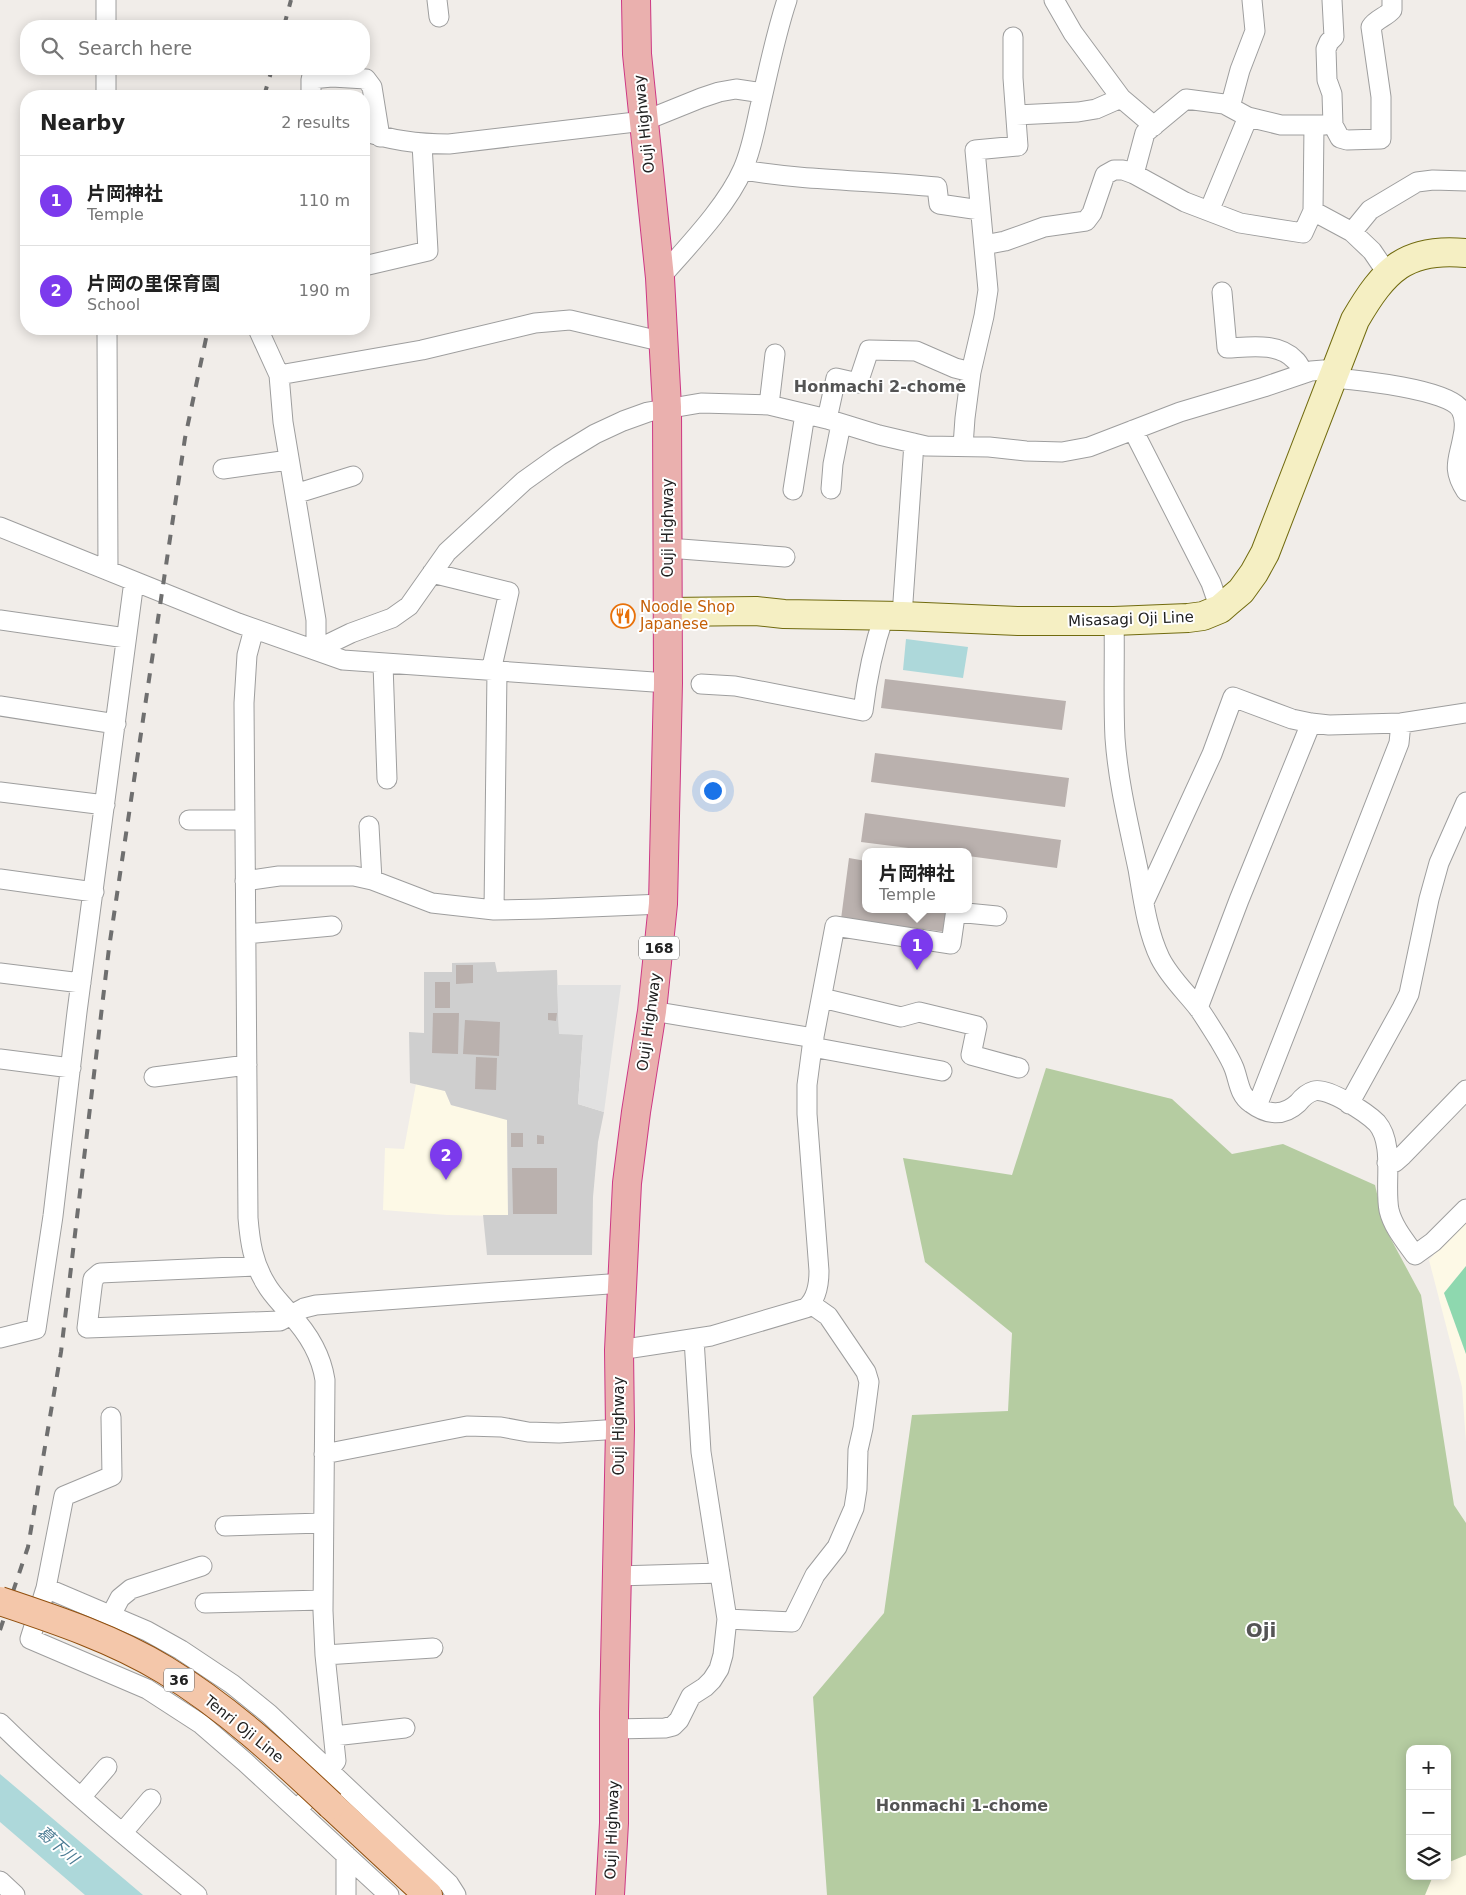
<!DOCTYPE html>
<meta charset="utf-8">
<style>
:root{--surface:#fff;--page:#f2f2f2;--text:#222;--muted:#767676;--line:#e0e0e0;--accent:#7c3aed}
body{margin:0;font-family:"DejaVu Sans","Noto Sans JP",sans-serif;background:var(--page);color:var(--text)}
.controls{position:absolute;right:15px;bottom:15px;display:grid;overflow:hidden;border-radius:10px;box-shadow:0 2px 12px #0003}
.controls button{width:45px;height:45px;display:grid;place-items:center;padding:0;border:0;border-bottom:1px solid var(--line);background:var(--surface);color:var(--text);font:25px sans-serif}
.you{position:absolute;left:712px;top:790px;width:18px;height:18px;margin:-12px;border:4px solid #fff;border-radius:50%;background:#1a73e8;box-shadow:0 0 0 8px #1a73e833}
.badge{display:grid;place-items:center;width:32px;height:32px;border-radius:50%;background:var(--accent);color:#fff;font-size:16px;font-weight:700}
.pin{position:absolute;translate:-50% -41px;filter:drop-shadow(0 1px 2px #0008)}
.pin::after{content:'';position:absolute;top:26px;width:18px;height:15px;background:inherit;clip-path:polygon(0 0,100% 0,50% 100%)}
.popup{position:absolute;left:862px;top:848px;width:110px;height:65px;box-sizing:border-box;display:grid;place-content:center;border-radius:10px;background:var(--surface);filter:drop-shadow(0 1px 4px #0005);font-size:16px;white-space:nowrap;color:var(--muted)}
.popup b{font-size:19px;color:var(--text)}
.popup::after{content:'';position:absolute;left:50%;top:100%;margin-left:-10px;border:10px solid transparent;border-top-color:var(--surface)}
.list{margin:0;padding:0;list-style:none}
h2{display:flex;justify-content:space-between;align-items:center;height:65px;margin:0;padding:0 20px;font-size:21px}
h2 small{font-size:16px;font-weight:400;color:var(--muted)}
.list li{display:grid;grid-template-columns:32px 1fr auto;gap:15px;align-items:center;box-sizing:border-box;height:90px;padding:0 20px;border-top:1px solid var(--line)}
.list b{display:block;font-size:19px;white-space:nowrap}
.list p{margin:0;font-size:16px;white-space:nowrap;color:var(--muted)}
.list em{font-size:16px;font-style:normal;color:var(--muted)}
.icon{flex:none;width:28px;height:28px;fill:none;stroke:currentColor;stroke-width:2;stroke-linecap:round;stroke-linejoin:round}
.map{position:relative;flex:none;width:1466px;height:1895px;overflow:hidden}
.search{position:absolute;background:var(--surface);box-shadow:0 2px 12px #0003;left:20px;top:20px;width:350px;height:55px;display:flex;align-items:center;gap:12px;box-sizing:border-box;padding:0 18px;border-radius:20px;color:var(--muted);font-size:19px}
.panel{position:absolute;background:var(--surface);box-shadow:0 2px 12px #0003;left:20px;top:90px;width:350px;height:245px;border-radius:20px}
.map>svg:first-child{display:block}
.education{fill:#fdf9e6}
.religious{fill:#cfcfcf}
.forest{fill:#b5cca1}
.pitch{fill:#8ed8af}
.parking{fill:#e1e1e1}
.water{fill:#add8da}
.building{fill:#bab1ae}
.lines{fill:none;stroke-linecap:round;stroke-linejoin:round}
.minor-casing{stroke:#9e9e9e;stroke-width:21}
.secondary-casing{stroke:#716b0f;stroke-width:30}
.primary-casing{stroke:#914f0d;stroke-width:30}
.trunk-casing{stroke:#cd3884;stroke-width:30}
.minor{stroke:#fff;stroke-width:19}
.secondary{stroke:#f5efc3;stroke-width:28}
.primary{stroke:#f4c7aa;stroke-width:28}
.trunk{stroke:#eab0ae;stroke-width:28}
.rail{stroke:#6f6f6f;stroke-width:4;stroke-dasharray:10 10;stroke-linecap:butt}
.primary-bridge-casing{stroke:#914f0d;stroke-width:30;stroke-linecap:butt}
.primary-bridge{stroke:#f4c7aa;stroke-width:28}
.labels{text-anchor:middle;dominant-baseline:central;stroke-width:4;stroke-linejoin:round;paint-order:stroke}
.shield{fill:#fff;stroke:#646464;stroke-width:1}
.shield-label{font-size:14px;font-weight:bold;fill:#212121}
.street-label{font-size:15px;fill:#212121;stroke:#fff}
.food-label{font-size:15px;fill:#c56008;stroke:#fff;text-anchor:start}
.neighbourhood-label{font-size:16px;font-weight:bold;fill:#545454;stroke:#fff}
.water-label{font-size:16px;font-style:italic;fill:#4b7b93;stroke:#fff}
.district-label{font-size:20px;font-weight:bold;fill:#545454;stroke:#fff}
</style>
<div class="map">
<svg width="1466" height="1895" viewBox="0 0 1466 1895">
<rect width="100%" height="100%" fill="#f1ede9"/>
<!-- education -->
<path class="education" d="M416 1084 445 1091 451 1105 507 1119 508 1216 447 1215 383 1210 385 1148 404 1149Z
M1466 1220V1266L1444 1293 1466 1354V1442L1462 1387 1429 1260Z
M1466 1855V1895H1425L1433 1876H1447V1863Z"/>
<!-- religious -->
<path class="religious" d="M495 962 497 972 557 970 559 1033 583 1035 578 1104 604 1112 598 1142 593 1197 592 1255H487L483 1215H508L507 1120 451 1105 445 1091 410 1083 409 1032 424 1033V972H452V963Z"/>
<!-- forest -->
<path class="forest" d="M1046 1068 1172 1099 1232 1154 1283 1144 1375 1185 1385 1228 1421 1295 1454 1505 1466 1523V1855L1447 1863V1749H1410V1876H1433L1425 1895H827L813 1697 884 1613 912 1415 1008 1411 1012 1333 925 1262 903 1158 1012 1175Z"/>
<!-- pitch -->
<path class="pitch" d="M1466 1266V1354L1444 1293Z"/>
<!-- parking -->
<path class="parking" d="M557 985H621L604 1112 578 1104 583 1035 559 1034Z"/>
<!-- water -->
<path class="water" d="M906 639 968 647 963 678 903 670Z
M0 1774 143 1895H85L0 1822Z"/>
<!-- building -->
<path class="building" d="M885 679 1066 701 1062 730 881 708Z
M875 753 1069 778 1065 807 871 782Z
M865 813 1061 840 1057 868 968 856V851H932L861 842Z
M849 858 866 861V909H950L947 932 841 919Z
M456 965H473V983L456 984Z
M435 982H450V1008H435Z
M433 1013H459L458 1054 432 1053Z
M548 1013H557L556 1021 548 1020Z
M465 1020 500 1022 499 1056 463 1054Z
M476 1057 497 1058 496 1090 475 1089Z
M511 1133H523V1147H511Z
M537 1135 544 1136V1144H537Z
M512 1168H557V1214H513Z"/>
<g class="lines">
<!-- minor casing -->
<g class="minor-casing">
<path id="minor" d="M106 0V26
M437 0 439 17
M1054 0 1073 33 1121 98 1154 126
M1332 0 1334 37 1329 42 1326 49 1327 80 1332 94 1333 125 1340 138 1347 140 1381 139V97L1371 27C1376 19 1386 17 1392 10V0
M106 69V96
M311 96V79L332 77 366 79 372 87 380 137
M1230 107 1240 70 1255 31 1252 0
M1016 115 1078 112 1096 109 1121 98
M364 131C392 141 419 144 449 144L644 121 701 98 719 92 736 89 763 93
M743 170C807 181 873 180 937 187L939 204 980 210
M1134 174 1145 133 1186 99 1224 104 1248 117 1281 125H1325
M1209 211 1248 117
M1313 211 1352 232 1372 251 1387 273
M1352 232 1370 210 1417 182 1433 180 1466 181
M984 245 1005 241 1044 227 1086 221 1092 213 1105 175 1114 170H1123L1134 174 1185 202 1240 223 1303 233 1313 211 1314 126
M364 266 428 251 422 144
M660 278C687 247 727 206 743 169 751 151 755 130 759 111 768 73 775 36 787 0
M1222 292 1227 348C1250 347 1278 342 1295 360 1299 363 1301 369 1303 373
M107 329 108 570
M258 329 279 375 283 422 316 620V650L351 633 392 618 409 606 447 552 524 481 559 456 595 434 623 421 648 412 701 403 769 405 827 419 879 435 926 446 989 447 1026 451 1062 452 1089 447 1180 412 1264 387 1311 371 1336 369
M279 375 422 350 535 323 570 320 664 342
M1333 378C1357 380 1450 389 1461 410 1465 417 1465 428 1463 436 1459 460 1451 468 1466 491
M769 405 775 354
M827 419 836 378 858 383 869 350 916 351 955 368 971 372
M1133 430 1211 583 1220 609
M963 446 965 418 971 372 984 316 988 290 975 150 1018 146 1013 78V37
M223 469 289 460
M831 489 833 464 841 424
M793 490 805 414
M295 494 353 476
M0 527 238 623 343 660 668 683
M668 548 785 557
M432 573 509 592 491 671
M902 616 914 443
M0 620 126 638
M1114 621C1115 660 1113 699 1115 738 1118 782 1129 826 1138 869 1143 898 1147 931 1160 958 1170 978 1186 992 1199 1009 1206 1019 1212 1029 1219 1040 1224 1049 1230 1058 1234 1068 1239 1081 1239 1095 1251 1103 1267 1115 1283 1117 1298 1103 1302 1098 1307 1093 1314 1091 1328 1087 1367 1113 1377 1123 1395 1144 1384 1185 1389 1210 1393 1227 1405 1241 1415 1255L1433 1242 1466 1209
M254 629 247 655 244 703 248 1218C250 1242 253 1263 266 1284 272 1295 282 1304 290 1314 308 1333 321 1354 325 1380L323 1611 325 1655 336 1761 298 1810
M383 664 387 779
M701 684 735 686 863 711C867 678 873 648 884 616
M0 706 116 724
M0 792 105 805
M189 820H245
M369 826 372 880
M0 879 94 892
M245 881 279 876H354L372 880 432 903 494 910 542 909 663 904
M1144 902 1212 754 1233 697 1292 719 1311 723 1329 725 1401 723 1466 713
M494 910 497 671
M956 912 997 916
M246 934 332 926
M0 973 81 983
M822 998 901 1017 919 1012 977 1026 971 1055 1019 1068
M1198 1008 1239 900 1311 723
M652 1011 814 1038
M812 1047 942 1071
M0 1059 71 1068
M154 1077 247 1065
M1349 1104 1402 1008 1409 994 1429 899 1439 863 1466 802
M1257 1106 1399 743 1401 723
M1387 1163 1395 1162 1403 1155 1466 1090
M256 1266 100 1273 93 1279 87 1328 280 1321 304 1308 316 1305 623 1283
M0 1338 36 1329 53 1216 77 1012 134 581
M619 1350 711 1336 806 1308C817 1299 819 1285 819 1271L807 1114V1085L812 1047 835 926 951 944 956 909
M111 1417 112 1476 64 1496 46 1588 30 1639 147 1689 201 1724 245 1762 389 1895
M324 1454 467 1426 501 1427 528 1432 559 1433 620 1429
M225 1526 323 1523
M617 1576 720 1573
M46 1588 147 1631 181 1650 232 1684 269 1714 449 1884 456 1895
M205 1603 323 1600
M111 1615 120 1598 131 1589 202 1566
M727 1619 792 1622 815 1575 837 1547 854 1508 857 1489 858 1450 863 1428 869 1382 866 1372 828 1316 811 1304
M325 1655 433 1648
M0 1723C62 1784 130 1840 197 1895
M614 1729 665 1728 673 1726 679 1720 691 1696 705 1687 712 1680 719 1669 723 1655 727 1619 701 1452 694 1339
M334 1736 405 1728
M82 1796 107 1767
M123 1832 151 1799
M346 1855V1895
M0 1881 15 1895"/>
</g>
<!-- secondary casing -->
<g class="secondary-casing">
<path id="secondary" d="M668 612 756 611 784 614 902 616 1018 621H1114L1188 618 1203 616 1220 609 1228 602 1241 591 1254 573 1265 553 1355 320C1384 270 1406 247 1466 253"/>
</g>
<!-- primary casing -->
<g class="primary-casing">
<path id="primary" d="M331 1805 428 1895"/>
</g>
<!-- trunk casing -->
<g class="trunk-casing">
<path id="trunk" d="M610 1895 614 1823V1712L620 1429 619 1350 627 1183 636 1112 652 1011 663 904 668 683 667 407 660 278 637 54 636 0"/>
</g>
<!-- minor -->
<use href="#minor" class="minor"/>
<!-- secondary -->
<use href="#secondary" class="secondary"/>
<!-- primary -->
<use href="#primary" class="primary"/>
<!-- trunk -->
<use href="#trunk" class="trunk"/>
<!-- rail -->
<path class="rail" d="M284 26 291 0
M264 96 272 69
M0 1630 28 1547 61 1352 109 948 185 438 208 329"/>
<!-- primary-bridge casing -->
<g class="primary-bridge-casing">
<path id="primary-bridge" d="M0 1601C57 1620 114 1639 165 1670 226 1707 279 1756 331 1805"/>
</g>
<!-- primary-bridge -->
<use href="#primary-bridge" class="primary-bridge"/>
</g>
<!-- icons -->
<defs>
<g id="restaurant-ring" transform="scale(1.25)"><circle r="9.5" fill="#fff" stroke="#e8710a" stroke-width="1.5"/><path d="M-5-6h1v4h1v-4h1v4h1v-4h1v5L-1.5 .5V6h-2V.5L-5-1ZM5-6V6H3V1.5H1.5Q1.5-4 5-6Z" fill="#e8710a"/></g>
</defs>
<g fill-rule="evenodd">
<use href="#restaurant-ring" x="623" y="616"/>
</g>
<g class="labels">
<!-- shield labels -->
<g class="shield">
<rect x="639" y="936.5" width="40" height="23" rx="4"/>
<rect x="164" y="1668.5" width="30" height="23" rx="4"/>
</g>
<g class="shield-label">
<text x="659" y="948">168</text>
<text x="179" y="1680">36</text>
</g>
<!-- street labels -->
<g class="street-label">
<text transform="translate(644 124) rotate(-96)">Ouji Highway</text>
<text transform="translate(668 528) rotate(-90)">Ouji Highway</text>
<text transform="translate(1131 619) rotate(-2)">Misasagi Oji Line</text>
<text transform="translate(649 1022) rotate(-82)">Ouji Highway</text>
<text transform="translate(619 1426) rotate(-90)">Ouji Highway</text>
<text transform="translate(244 1729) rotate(39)">Tenri Oji Line</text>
<text transform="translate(612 1830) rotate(-88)">Ouji Highway</text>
</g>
<!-- food labels -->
<g class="food-label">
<text x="640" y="607">Noodle Shop<tspan x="640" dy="17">Japanese</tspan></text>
</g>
<!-- neighbourhood labels -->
<g class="neighbourhood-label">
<text x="880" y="386">Honmachi 2-chome</text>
<text x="962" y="1805">Honmachi 1-chome</text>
</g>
<!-- water labels -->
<g class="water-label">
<text transform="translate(58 1845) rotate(41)">葛下川</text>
</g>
<!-- district labels -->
<g class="district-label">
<text x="1261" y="1630">Oji</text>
</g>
</g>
</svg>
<div class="controls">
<button>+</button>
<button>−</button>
<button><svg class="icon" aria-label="layers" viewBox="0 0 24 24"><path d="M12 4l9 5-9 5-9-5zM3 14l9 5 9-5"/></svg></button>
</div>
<div class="you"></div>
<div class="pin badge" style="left:917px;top:970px">1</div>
<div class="popup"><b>片岡神社</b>Temple</div>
<div class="pin badge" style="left:446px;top:1180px">2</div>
<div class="search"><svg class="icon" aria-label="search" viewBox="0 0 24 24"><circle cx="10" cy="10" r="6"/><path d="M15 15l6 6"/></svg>Search here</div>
<section class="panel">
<h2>Nearby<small>2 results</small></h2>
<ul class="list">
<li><span class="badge">1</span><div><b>片岡神社</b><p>Temple</p></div><em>110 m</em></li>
<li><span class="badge">2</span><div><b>片岡の里保育園</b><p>School</p></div><em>190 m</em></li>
</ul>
</section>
</div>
